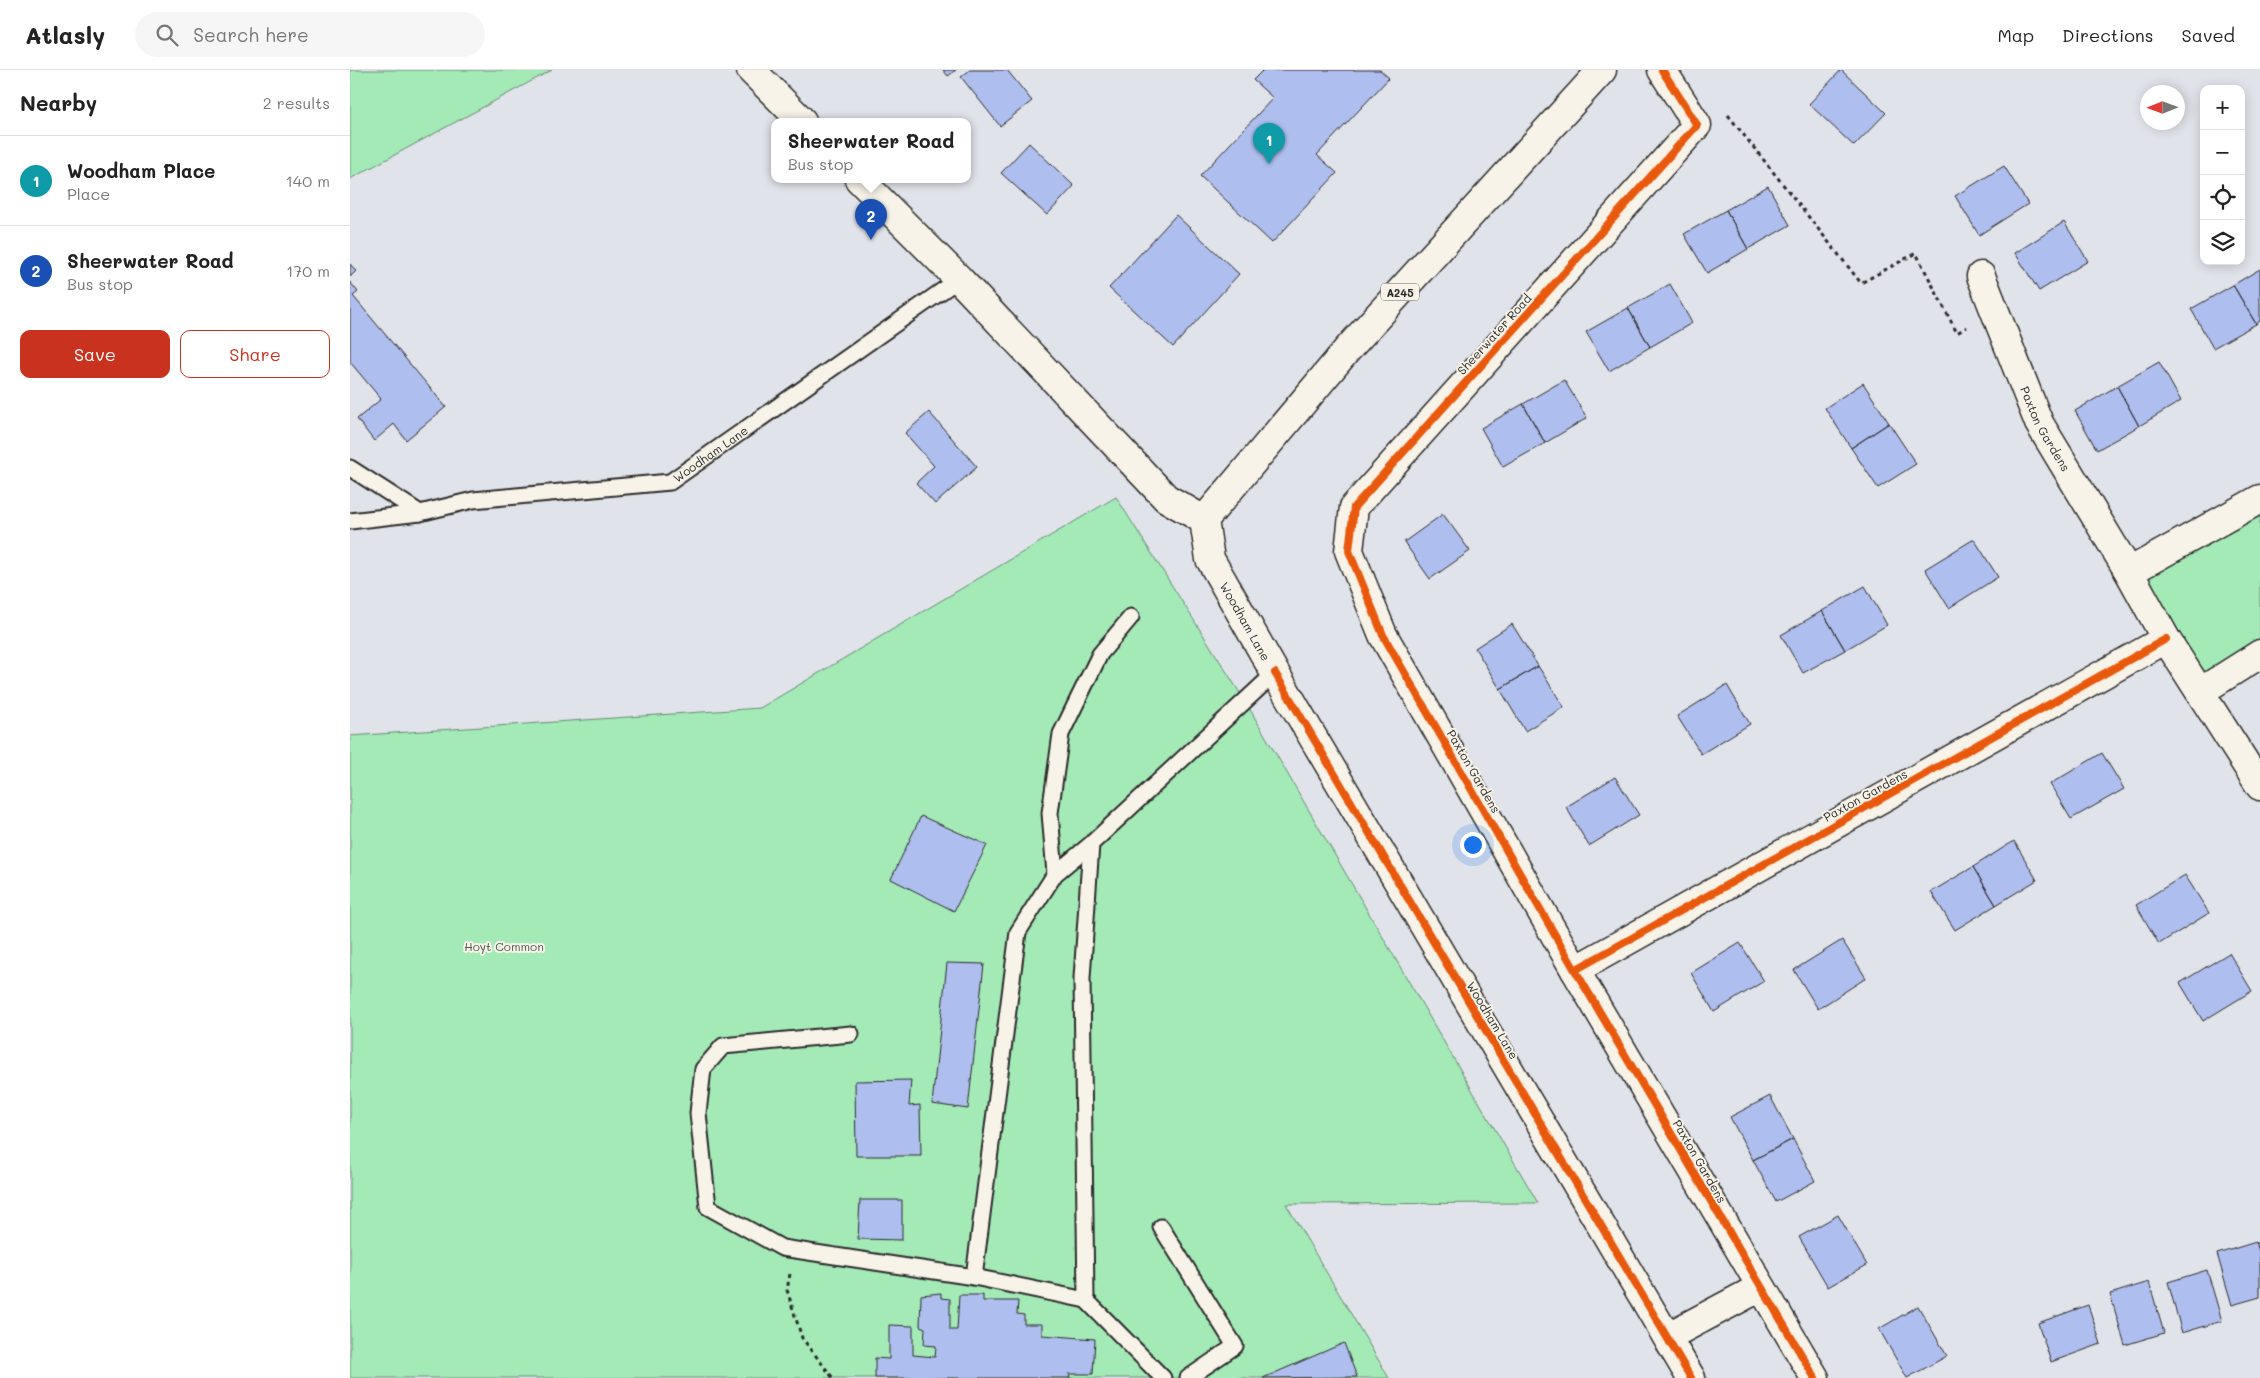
<!DOCTYPE html>
<meta charset="utf-8">
<style>
:root{--surface:#fff;--page:#f6f6f6;--text:#222;--muted:#767676;--line:#e0e0e0;--accent:#c8321e}
body{margin:0;font-family:Mali,sans-serif;background:var(--page);color:var(--text)}
.controls{position:absolute;right:15px;top:15px;display:grid;overflow:hidden;border-radius:10px;box-shadow:0 2px 12px #0003}
.controls button{width:45px;height:45px;display:grid;place-items:center;padding:0;border:0;border-bottom:1px solid var(--line);background:var(--surface);color:var(--text);font:25px sans-serif}
.compass{position:absolute;left:1790px;top:15px;width:45px;height:45px;border-radius:50%;background:var(--surface);box-shadow:0 2px 12px #0003;rotate:269deg}
.you{position:absolute;left:1122px;top:774px;width:18px;height:18px;margin:-12px;border:4px solid #fff;border-radius:50%;background:#1a73e8;box-shadow:0 0 0 8px #1a73e833}
.badge{display:grid;place-items:center;width:32px;height:32px;border-radius:50%;background:var(--accent);color:#fff;font-size:16px;font-weight:700}
.pin{position:absolute;translate:-50% -41px;filter:drop-shadow(0 1px 2px #0008)}
.pin::after{content:'';position:absolute;top:26px;width:18px;height:15px;background:inherit;clip-path:polygon(0 0,100% 0,50% 100%)}
.popup{position:absolute;left:421px;top:48px;width:200px;height:65px;box-sizing:border-box;display:grid;place-content:center;border-radius:10px;background:var(--surface);filter:drop-shadow(0 1px 4px #0005);font-size:16px;white-space:nowrap;color:var(--muted)}
.popup b{font-size:19px;color:var(--text)}
.popup::after{content:'';position:absolute;left:50%;top:100%;margin-left:-10px;border:10px solid transparent;border-top-color:var(--surface)}
.list{margin:0;padding:0;list-style:none}
h2{display:flex;justify-content:space-between;align-items:center;height:65px;margin:0;padding:0 20px;font-size:21px}
h2 small{font-size:16px;font-weight:400;color:var(--muted)}
.list li{display:grid;grid-template-columns:32px 1fr auto;gap:15px;align-items:center;box-sizing:border-box;height:90px;padding:0 20px;border-top:1px solid var(--line)}
.list b{display:block;font-size:19px;white-space:nowrap}
.list p{margin:0;font-size:16px;white-space:nowrap;color:var(--muted)}
.list em{font-size:16px;font-style:normal;color:var(--muted)}
.actions{display:flex;gap:10px;padding:15px 20px}
.actions a{flex:1;padding:11px 0;border:1px solid var(--accent);border-radius:10px;text-align:center;font-size:18px;color:var(--accent)}
.actions .main{background:var(--accent);color:#fff}
.icon{flex:none;width:28px;height:28px;fill:none;stroke:currentColor;stroke-width:2;stroke-linecap:round;stroke-linejoin:round}
.map{position:relative;flex:none;width:1910px;height:1308px;overflow:hidden}
header{display:flex;align-items:center;gap:30px;box-sizing:border-box;height:70px;padding:0 25px;background:var(--surface);border-bottom:1px solid var(--line)}
header strong{font-size:24px}
nav{display:flex;gap:28px;margin-inline-start:auto;font-size:18px}
.search{width:350px;height:45px;background:var(--page);display:flex;align-items:center;gap:12px;box-sizing:border-box;padding:0 18px;border-radius:28px;color:var(--muted);font-size:19px}
main{display:flex}
aside{flex:1;background:var(--surface)}
.map>svg:first-child{display:block}
.green{fill:#a3eab7;stroke:#678a71}
.building{fill:#aebeee;stroke:#2b2b2b}
.lines{fill:none;stroke-linecap:round;stroke-linejoin:round}
.lane-casing{stroke:#2b2b2b;stroke-width:19}
.street-casing{stroke:#2b2b2b;stroke-width:31}
.secondary-casing{stroke:#2b2b2b;stroke-width:31}
.primary-casing{stroke:#2b2b2b;stroke-width:31}
.path{stroke:#2b2b2b;stroke-width:3;stroke-dasharray:4 4;stroke-linecap:butt}
.lane{stroke:#f7f3e8;stroke-width:15}
.street{stroke:#f7f3e8;stroke-width:28}
.secondary{stroke:#f7f3e8;stroke-width:28}
.primary{stroke:#f7f3e8;stroke-width:28}
.cycleway-casing{stroke:#f7f3e8;stroke-width:11}
.cycleway{stroke:#e8590c;stroke-width:8}
.labels{text-anchor:middle;dominant-baseline:central;stroke-width:4;stroke-linejoin:round;paint-order:stroke}
.shield{fill:#f7f3e8;stroke:#686764;stroke-width:1}
.shield-label{font-size:11px;font-weight:bold;fill:#2b2b2b}
.street-label{font-size:12px;fill:#2b2b2b;stroke:#f7f3e8}
.park-label{font-size:12px;fill:#495b4e;stroke:#f7f3e8}
</style>
<header>
<strong>Atlasly</strong>
<div class="search"><svg class="icon" aria-label="search" viewBox="0 0 24 24"><circle cx="10" cy="10" r="6"/><path d="M15 15l6 6"/></svg>Search here</div>
<nav><a>Map</a><a>Directions</a><a>Saved</a></nav>
</header>
<main>
<aside>
<h2>Nearby<small>2 results</small></h2>
<ul class="list">
<li><span class="badge" style="background:#0f9aa8">1</span><div><b>Woodham Place</b><p>Place</p></div><em>140 m</em></li>
<li><span class="badge" style="background:#1a4fb4">2</span><div><b>Sheerwater Road</b><p>Bus stop</p></div><em>170 m</em></li>
</ul>
<div class="actions"><a class="main">Save</a><a>Share</a></div>
</aside>
<div class="map">
<svg width="1910" height="1308" viewBox="0 0 1910 1308">
<rect width="100%" height="100%" fill="#e1e3ea"/>
<filter id="ink" filterUnits="userSpaceOnUse"><feTurbulence type="fractalNoise" baseFrequency=".02" numOctaves="2"/><feDisplacementMap in="SourceGraphic" scale="10" xChannelSelector="R" yChannelSelector="G"/><feConvolveMatrix kernelMatrix="1 2 1 2 8 2 1 2 1" color-interpolation-filters="sRGB"/></filter>
<g filter="url(#ink)">
<!-- green -->
<path class="green" d="M0 0H202L0 109Z
M766 427 895 631 1188 1133 936 1134 1039 1308H0V666L410 638Z
M1910 429V584L1850 622 1779 502Z"/>
<!-- building -->
<path class="building" d="M593 0H606L598 6Z
M620 0H657L682 31 650 56 611 7Z
M913 0H1030L1039 8 967 85 987 103 922 173 850 106 923 28 903 10Z
M1491 0 1536 43 1504 76 1459 34Z
M679 73 724 116 697 145 651 103Z
M1654 96 1678 134 1629 165 1605 126Z
M1418 116 1440 155 1398 179 1376 140Z
M1376 140 1398 179 1357 203 1334 164Z
M826 145 889 204 823 277 759 218Z
M1714 152 1738 191 1689 221 1665 183Z
M0 194 6 201 0 207Z
M1910 199V251L1906 254 1883 215Z
M0 212 8 222 3 226 96 337 56 370 44 354 24 371 7 349 31 329 0 292Z
M1320 214 1342 253 1300 277 1278 238Z
M1883 215 1906 254 1863 278 1841 239Z
M1278 238 1300 277 1259 301 1236 262Z
M1809 292 1831 331 1789 356 1767 316Z
M1214 310 1237 348 1195 373 1173 334Z
M1513 313 1539 353 1501 378 1475 338Z
M1767 316 1789 356 1747 380 1725 341Z
M1173 334 1195 373 1153 397 1131 358Z
M579 342 627 397 585 434 566 413 584 396 555 363Z
M1539 353 1566 394 1528 418 1501 378Z
M1093 444 1120 481 1080 509 1054 472Z
M1624 469 1648 507 1599 538 1575 499Z
M1515 516 1537 555 1495 580 1472 541Z
M1472 541 1495 580 1453 603 1431 565Z
M1162 554 1188 596 1150 619 1125 578Z
M1188 596 1214 637 1175 661 1150 619Z
M1377 615 1400 654 1351 684 1327 646Z
M1752 683 1774 719 1721 749 1700 714Z
M1265 707 1289 745 1239 776 1216 737Z
M571 746 637 775 604 841 541 809Z
M1664 771 1687 810 1646 835 1623 797Z
M1623 797 1646 835 1605 860 1581 822Z
M1835 805 1859 843 1809 874 1786 835Z
M1492 870 1516 908 1468 939 1444 900Z
M1390 873 1414 911 1364 942 1341 903Z
M1879 883 1902 921 1853 951 1830 913Z
M597 893 634 894 618 1039 582 1034Z
M561 1010 559 1036 570 1035 571 1086H506L505 1011Z
M1420 1026 1443 1069 1403 1090 1380 1047Z
M1443 1069 1465 1111 1426 1132 1403 1090Z
M510 1130H552V1170L508 1169Z
M1488 1145 1517 1195 1478 1217 1449 1167Z
M1906 1172 1910 1185V1227L1882 1235 1867 1184Z
M1857 1200 1872 1251 1832 1263 1818 1212Z
M1799 1212 1814 1263 1775 1275 1760 1224Z
M591 1223V1228L600 1229V1260H607L609 1225H633V1231H668L667 1244 674 1245V1254H692V1265L745 1269 743 1304H719L720 1308H525V1288L539 1289V1255L563 1256V1285L585 1287 586 1276 574 1275 575 1258 570 1256 571 1225Z
M1738 1235 1751 1274 1701 1292 1688 1253Z
M1568 1236 1597 1286 1557 1308 1529 1259Z
M994 1273 1007 1307 913 1308Z"/>
<g class="lines">
<!-- lane casing -->
<g class="lane-casing">
<g id="lane">
<path d="M0 398 70 443"/>
<path id="s1" d="M0 451 70 443 123 430 320 412 609 209"/>
<path d="M741 774 705 804 668 862 624 1207 736 1230 732 908 741 774 925 603"/>
<path d="M705 804 700 743 711 664 750 584 781 547"/>
<path d="M501 964 373 976 353 999 348 1043 358 1137 432 1178 624 1207"/>
<path d="M811 1157 885 1276 838 1308"/>
<path d="M736 1230 813 1308"/>
</g>
</g>
<!-- street casing -->
<g class="street-casing">
<g id="street">
<path d="M1312 0 1347 55 1004 437 999 481 1033 565 1225 900 1465 1308"/>
<path id="s2" d="M1631 206 1689 353 1779 502 1816 569 1910 716"/>
<path d="M1779 502 1910 429"/>
<path d="M1850 622 1910 584"/>
<path d="M1225 900 1816 569"/>
<path d="M1317 1267 1411 1217"/>
</g>
</g>
<!-- secondary casing -->
<g class="secondary-casing">
<path id="secondary" d="M401 0 452 51
M509 109 609 209 816 428 854 450"/>
</g>
<!-- primary casing -->
<g class="primary-casing">
<g id="primary">
<path id="s3" d="M1252 0 997 280 854 450 860 489 925 603 1341 1308"/>
</g>
</g>
<!-- path -->
<path class="path" d="M1378 45 1511 213 1566 183 1607 263 1617 257
M440 1204 437 1220 452 1268 483 1308"/>
<!-- lane -->
<use href="#lane" class="lane"/>
<!-- street -->
<use href="#street" class="street"/>
<!-- secondary -->
<use href="#secondary" class="secondary"/>
<!-- primary -->
<use href="#primary" class="primary"/>
<!-- cycleway casing -->
<g class="cycleway-casing">
<path id="cycleway" d="M1312 0 1347 55 1004 437 999 481 1033 565 1225 900 1465 1308
M925 603 1341 1308
M1225 900 1816 569"/>
</g>
<!-- cycleway -->
<use href="#cycleway" class="cycleway"/>
</g>
</g>
<g class="labels">
<!-- shield labels -->
<rect class="shield" x="1031" y="213.5" width="38" height="17" rx="4"/>
<g class="shield-label">
<text x="1050" y="222">A245</text>
</g>
<!-- street labels -->
<g class="street-label">
<text transform="translate(1144 264) rotate(-48)">Sheerwater Road</text>
<text stroke="none"><textPath href="#s2" startOffset="166">Paxton Gardens</textPath></text>
<text stroke="none"><textPath href="#s1" startOffset="372">Woodham Lane</textPath></text>
<text stroke="none"><textPath href="#s3" startOffset="712">Woodham Lane</textPath></text>
<text transform="translate(1124 701) rotate(60)">Paxton Gardens</text>
<text transform="translate(1515 725) rotate(-29)">Paxton Gardens</text>
<text transform="translate(1143 950) rotate(59)">Woodham Lane</text>
<text transform="translate(1350 1091) rotate(60)">Paxton Gardens</text>
</g>
<!-- park labels -->
<g class="park-label">
<text x="154" y="876">Hoyt Common</text>
</g>
</g>
</svg>
<div class="controls">
<button>+</button>
<button>−</button>
<button><svg class="icon" aria-label="locate" viewBox="0 0 24 24"><circle cx="12" cy="12" r="6"/><path d="M12 2v4M12 18v4M2 12h4M18 12h4"/></svg></button>
<button><svg class="icon" aria-label="layers" viewBox="0 0 24 24"><path d="M12 4l9 5-9 5-9-5zM3 14l9 5 9-5"/></svg></button>
</div>
<svg class="compass" viewBox="-18 -18 36 36"><path d="M0-13l5 13h-10z" fill="#e53935"/><path d="M0 13l5-13h-10z" fill="#767676"/></svg>
<div class="you"></div>
<div class="pin badge" style="left:919px;top:94px;background:#0f9aa8">1</div>
<div class="pin badge" style="left:521px;top:170px;background:#1a4fb4">2</div>
<div class="popup"><b>Sheerwater Road</b>Bus stop</div>
</div>
</main>
